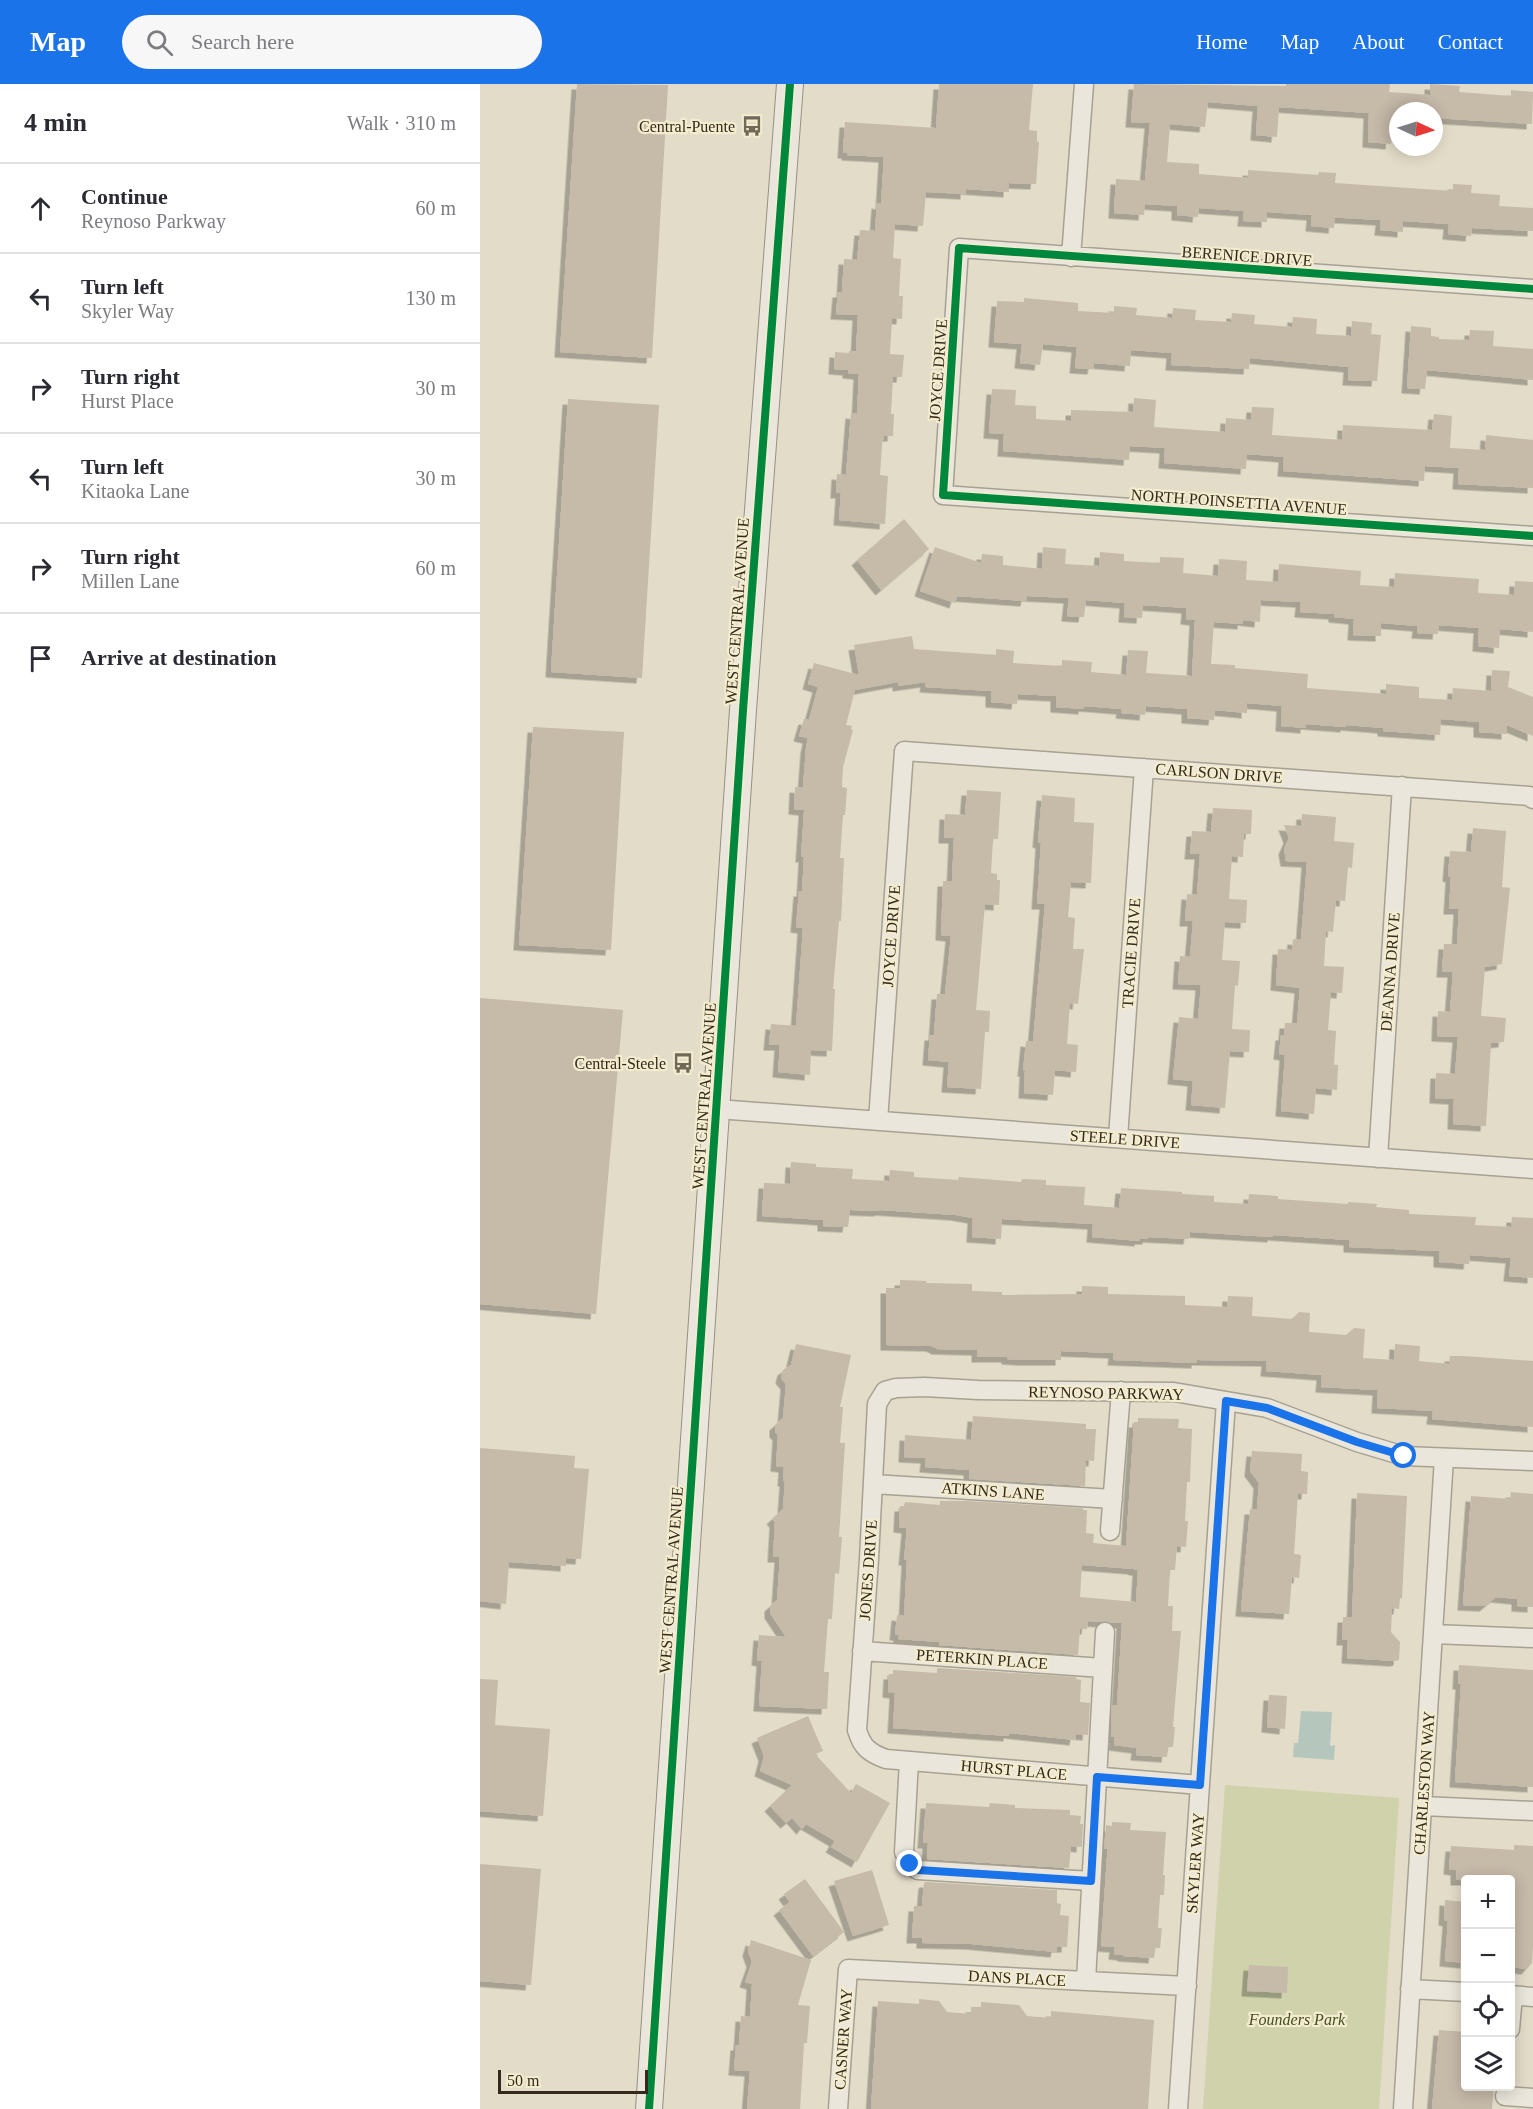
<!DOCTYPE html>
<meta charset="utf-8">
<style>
:root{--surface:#fff;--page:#f7f7f7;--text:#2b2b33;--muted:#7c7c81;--line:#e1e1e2;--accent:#1a73e8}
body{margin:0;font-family:Georgia,serif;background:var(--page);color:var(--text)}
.controls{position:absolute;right:18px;bottom:18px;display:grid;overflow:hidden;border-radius:6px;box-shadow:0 3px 15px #0003}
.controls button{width:54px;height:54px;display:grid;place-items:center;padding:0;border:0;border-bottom:2px solid var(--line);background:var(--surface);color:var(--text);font:30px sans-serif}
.compass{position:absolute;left:909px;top:18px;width:54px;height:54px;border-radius:50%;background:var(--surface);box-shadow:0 3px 15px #0003;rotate:94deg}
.scale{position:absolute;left:18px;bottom:15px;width:150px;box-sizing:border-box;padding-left:6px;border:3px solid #34291c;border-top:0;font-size:16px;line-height:21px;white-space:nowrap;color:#34291c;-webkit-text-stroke:4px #f4ecce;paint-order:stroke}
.stop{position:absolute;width:18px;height:18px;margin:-14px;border:4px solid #1a73e8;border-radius:50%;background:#fff}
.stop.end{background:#1a73e8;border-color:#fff;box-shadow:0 2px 6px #0008}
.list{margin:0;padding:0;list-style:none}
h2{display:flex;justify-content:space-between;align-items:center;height:78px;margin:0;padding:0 24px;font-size:26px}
h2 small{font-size:20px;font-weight:400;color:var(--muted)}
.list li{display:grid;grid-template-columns:39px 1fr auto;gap:18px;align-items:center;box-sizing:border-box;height:90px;padding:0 24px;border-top:2px solid var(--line)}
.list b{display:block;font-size:22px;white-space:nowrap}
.list p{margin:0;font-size:20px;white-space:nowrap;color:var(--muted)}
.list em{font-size:20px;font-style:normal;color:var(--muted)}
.icon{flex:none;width:33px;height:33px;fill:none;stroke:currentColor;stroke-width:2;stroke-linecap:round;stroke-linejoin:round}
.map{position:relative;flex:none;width:1053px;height:2025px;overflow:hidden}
header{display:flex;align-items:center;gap:36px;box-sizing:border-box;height:84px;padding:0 30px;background:var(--accent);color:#fff}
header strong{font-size:28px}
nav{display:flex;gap:33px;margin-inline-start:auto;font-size:21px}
.search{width:420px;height:54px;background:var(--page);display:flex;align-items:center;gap:15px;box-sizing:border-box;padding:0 21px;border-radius:33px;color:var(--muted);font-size:22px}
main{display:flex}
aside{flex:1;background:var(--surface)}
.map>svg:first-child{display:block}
.green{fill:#cfd2ab}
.water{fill:#b5c7bd}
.building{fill:#c6baa9;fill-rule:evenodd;filter:url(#shadow)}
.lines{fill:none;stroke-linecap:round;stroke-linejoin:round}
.minor-casing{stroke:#a7a192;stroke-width:21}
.secondary-casing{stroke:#969082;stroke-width:28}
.minor{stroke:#eae6db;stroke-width:18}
.secondary{stroke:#eae6db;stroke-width:26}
.cycleway-casing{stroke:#f4ecce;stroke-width:11}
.cycleway{stroke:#00873e;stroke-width:8}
.route{stroke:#1a73e8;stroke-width:8}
.labels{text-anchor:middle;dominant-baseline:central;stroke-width:4.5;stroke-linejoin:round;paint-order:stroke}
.poi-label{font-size:16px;fill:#34291c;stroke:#f4ecce;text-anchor:end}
.street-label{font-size:16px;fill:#34291c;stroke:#f4ecce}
.park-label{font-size:16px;font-style:italic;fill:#425023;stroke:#f4ecce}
</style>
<header>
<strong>Map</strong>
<div class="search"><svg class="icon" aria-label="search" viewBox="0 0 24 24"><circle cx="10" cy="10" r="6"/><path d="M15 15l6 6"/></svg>Search here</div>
<nav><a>Home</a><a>Map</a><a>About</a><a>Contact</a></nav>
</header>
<main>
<aside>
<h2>4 min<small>Walk · 310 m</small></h2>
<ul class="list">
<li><svg class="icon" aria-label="ahead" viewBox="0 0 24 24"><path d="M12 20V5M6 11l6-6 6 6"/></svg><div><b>Continue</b><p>Reynoso Parkway</p></div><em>60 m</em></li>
<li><svg class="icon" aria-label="left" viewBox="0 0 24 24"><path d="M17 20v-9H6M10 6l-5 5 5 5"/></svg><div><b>Turn left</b><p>Skyler Way</p></div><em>130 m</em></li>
<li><svg class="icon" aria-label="right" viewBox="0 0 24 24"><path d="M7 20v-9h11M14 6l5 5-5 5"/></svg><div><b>Turn right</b><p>Hurst Place</p></div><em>30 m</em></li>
<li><svg class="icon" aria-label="left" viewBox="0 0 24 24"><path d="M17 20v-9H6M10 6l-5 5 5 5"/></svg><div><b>Turn left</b><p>Kitaoka Lane</p></div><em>30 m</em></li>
<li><svg class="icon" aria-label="right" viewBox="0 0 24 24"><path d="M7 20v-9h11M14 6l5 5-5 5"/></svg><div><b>Turn right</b><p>Millen Lane</p></div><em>60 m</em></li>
<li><svg class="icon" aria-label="arrive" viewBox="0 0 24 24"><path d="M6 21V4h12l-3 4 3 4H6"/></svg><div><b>Arrive at destination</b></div></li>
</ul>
</aside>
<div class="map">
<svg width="1053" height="2025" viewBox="0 0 1053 2025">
<defs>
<filter id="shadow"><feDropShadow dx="-5.5" dy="5.5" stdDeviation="0" flood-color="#0004"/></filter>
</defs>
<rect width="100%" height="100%" fill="#e2dcc8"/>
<!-- green -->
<path class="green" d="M745 1701 919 1714 899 2025H723Z"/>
<!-- water -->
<path class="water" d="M821 1627 852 1628 850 1662 855 1661 854 1676 813 1673 814 1659H818Z"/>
<!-- building -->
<path class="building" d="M97 0 188 1 172 274 80 268Z
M459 0H553L549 46 557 47V58H559L556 100 529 99V108L486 105V110L446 108 443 142 415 140 413 174 421 175 419 212H423L422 235 412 234 410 270 424 271 422 293H413L411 330H414L413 352H404L402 360 400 391 408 392 405 440 359 436 361 409H356L357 390 366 391 371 329 377 330 379 290 368 289V286L354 285 355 268 369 269V267H376L378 231 356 230 358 208H362L364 175 377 176 380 146 395 147 397 119 401 120 404 73 367 71V69H363L365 38 456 44Z
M654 0 806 2V0H910L909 8 950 11V0L980 2 979 8 1031 12V6L1053 8 1052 40 954 34V27H914L911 60 888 58 889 29 799 23 797 53 776 51 778 22 728 18 725 43 690 40 687 78 719 80V90L768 94V86L838 91 839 88 856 89 855 99 973 107V100L992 101 991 109 1020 111 1019 122 1053 124V147L992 144 991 152 968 150 969 140 923 137V148L900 146 901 136 864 134H855L854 144 831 142 832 131 787 128V138L763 137 764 127 719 124 718 133 697 131V122L665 120 664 131 634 129 636 95 665 97 670 39 651 38Z
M544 214 598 219V227L634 229V222L657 224 656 231 692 234 693 224 716 226 715 236 751 238 752 229 775 231 774 240 812 243 813 233 837 235 836 250 871 252 872 237 892 239 891 250 901 251 897 297 868 296 869 283 770 274 769 285 691 281 692 269 651 266 650 282 614 279 613 285 595 284 597 263 563 260 560 281 540 279 542 260 514 258 517 217 544 218Z
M931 242 951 244V252L959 253V255L989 256 990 246 1014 247 1013 262 1053 265V296L947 286 945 305 927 304Z
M512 305 536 306 535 321 556 322V335L591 337V326L653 328 654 314 676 316 674 343 745 348 746 334 771 336 772 323 794 324 792 351 862 356 863 341 952 346 954 330 972 332 970 364 1005 366 1006 351 1053 356V404L978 400 979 384 945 382 944 397 803 387 804 373 767 370 766 385 684 379 685 364 650 362 649 376 523 367 524 350 509 349Z
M88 315 179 321 162 594 71 588Z
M424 435 449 465 401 506 377 476Z
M455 463 501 479 502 470 523 472V481L562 485 563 463 586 465 585 480 619 482 620 468 644 470V477L680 479V473L704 474 703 489 738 492 739 475 767 477 766 496 798 498 799 480 881 487 880 501 914 503 915 489 999 495 998 509 1034 511 1035 497 1053 498V548L1020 545 1019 564 998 562 999 544 959 541 958 550 937 549 938 542 901 539V552L873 551 874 535 854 533V530L820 528 821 518 781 516 780 538 763 536V540L734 538 731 580 755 581V584L828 590 827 604 906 610V600L939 603V614L972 616 973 604 1011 607 1012 586 1030 587 1028 603 1053 613V652L1027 641V650L999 648V638L961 635 960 651 903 647V644L866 641V643L826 640V644L801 642 802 622 767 619V629L735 626 734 636 707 634V625L666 622 665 631 641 629 642 625 604 622V625L576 623V612L538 610 537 620 511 618V607L445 603 446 598 418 602V598L375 606 366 641 372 642 371 645 373 646 363 683 362 703 367 704 365 731H363L360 774H364L361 837H359L353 905H355L352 967 331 966 330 991 298 988 300 961H289L291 940 316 942 323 844 316 843 319 807H322L324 773H321L324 728V726L314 725 315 703 323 704 326 664 328 654 319 652 324 635 329 636 338 603 328 600 334 579 379 591 374 561 432 552 434 565 516 571V565L534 567 533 579 582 582V576L612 578 611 588 646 591 648 566 668 567 666 589 712 592 715 536 706 535 707 524 663 521 662 534 644 533 645 519 606 516 604 533 587 532 589 514 547 512 546 517 477 512 475 519 440 507Z
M53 643 144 648 131 866 39 861Z
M487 706 521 708 518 755H513L511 789 517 790V796H520L519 821 505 820 496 926 510 927 509 948H505L501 1005 467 1003 469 978 448 976 450 951H454L457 910H465L471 852 461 851 463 797H472L474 754H464L465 730 485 731Z
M562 711 595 714 594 738 614 739 611 799 591 798 588 833 595 834 593 865H604L598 920 590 919 587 960 598 961 596 988 575 986 573 1011 544 1009 545 987H543L546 957 553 958 565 820H557L561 759 558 758Z
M733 724 772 726 771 750H764L763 773 752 772 749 815 767 816 766 839 745 838 742 876 760 877 758 902 755 901 752 945 770 946 769 968 750 967 745 1024 711 1021 713 997 693 995 699 933 718 935 721 901 698 900 700 872 710 873 713 837H705L707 810 717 811 720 770H710L712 747 731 748Z
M822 730 856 733 854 757 874 759 872 784 868 783 865 817 856 816 853 848 846 847 844 882 864 883 862 909 851 908 848 946 856 947 854 981H858L857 1006 836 1004 834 1030 801 1027 805 971 799 970 801 951H804L805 939H817L820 904 796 901 798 865 812 866 813 855 821 856 827 778 806 777 804 765 809 754 804 741 821 742Z
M993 744 1026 747 1022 803 1030 804 1022 880 1005 883 1001 932 1026 934 1024 958 1011 959 1006 1042 973 1040 974 1015 955 1014 956 989 975 990 978 953 957 952 958 927 970 928 973 888H962L964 860H977L979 825H969L971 793 968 792 970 767 991 768Z
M0 914 143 926 116 1230 0 1220Z
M311 1078 336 1080V1083L373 1085 372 1095 409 1097 410 1086 434 1088V1093L478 1096 479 1093 541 1098 542 1095 566 1096V1101L605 1103 604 1121 639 1124 641 1104 702 1108V1110L734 1112V1118L768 1120 769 1110 798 1112V1115L868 1120V1118L897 1120 896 1123 929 1126V1130L996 1133 995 1141 1031 1143 1032 1133 1053 1134V1194L1029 1192 1031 1174 990 1171 989 1180 959 1178V1167L869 1163V1156L793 1151V1153L710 1148 709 1155 668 1153V1155H660V1157L612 1153 613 1140 522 1135 521 1155 492 1153 493 1134 476 1131 400 1126V1127L370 1126 368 1143 343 1142V1136L282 1132 284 1099 310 1100Z
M420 1196 447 1197 446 1199 492 1200V1207L522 1208V1211L602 1210V1202L628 1203V1210L705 1212V1221L747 1223 748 1212 773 1213 772 1232 812 1235 819 1228 830 1229 829 1248 866 1251 874 1244 885 1245 883 1274 914 1276 915 1260 940 1262 939 1277 969 1280 970 1272H984L1053 1277V1343L952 1335 953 1327 897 1324 898 1306 841 1303 842 1291 786 1287 787 1277 717 1276V1279L633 1276 634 1269 581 1267V1276H542L527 1275V1273H497V1266L456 1265V1264L451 1262 406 1261V1204H420Z
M316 1260 371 1271 360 1323H363L360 1359H365L359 1453H362L359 1490 355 1489 352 1535H348L344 1588H349L347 1625 279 1622 282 1577 277 1576 279 1551 306 1553 290 1529V1522L297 1516 300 1473H293L295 1438 292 1435 303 1425 305 1397H303L304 1383 296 1382 298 1351 295 1348V1341L303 1334 306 1300 301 1294 303 1286 311 1281Z
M493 1332 606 1340V1345H616L614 1377 606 1376 605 1402 489 1395V1386L445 1383 446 1374 424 1373 425 1351 491 1356Z
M658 1334 699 1335 698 1344 712 1345 710 1398H707L705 1437H708L706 1463 697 1462 695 1486H690L688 1522H693L692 1547H701L693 1643H695L693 1663H688L687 1673 656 1671 657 1664 634 1661 635 1653H631L632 1621H637L642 1539 608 1537 607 1545H600L598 1571 459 1561V1558L418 1555 419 1551H415L417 1531 424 1532 427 1476H424L427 1444 419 1443 420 1422H424L425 1418 460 1421V1417H487L603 1424V1426H607L606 1449 614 1450 613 1459 646 1462 654 1338H658ZM602 1481 654 1485V1486H658L656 1518 600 1513Z
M0 1364 95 1372 94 1384 109 1385 101 1475 86 1474V1482L29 1478 26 1520 0 1517Z
M772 1367 822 1370 821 1387 828 1388 827 1410H818L814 1470 821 1471 819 1494 812 1493 809 1530 761 1527 770 1425H777L779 1399 770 1387Z
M1031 1408 1053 1410V1523L1037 1522V1515L1016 1513 1005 1522 983 1521 991 1412 1030 1415Z
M877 1409 927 1412 922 1515 920 1514 919 1525 912 1524 911 1548 920 1558 919 1576 915 1577 867 1574 868 1556H862L863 1533H872Z
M979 1581 1053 1586V1703L975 1698 981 1600H978Z
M457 1584 596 1593V1595L601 1596 600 1618 610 1619 608 1651 596 1650 595 1656 529 1649V1652L413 1644 415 1609 408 1608 409 1590H413V1586L457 1589Z
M0 1595 18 1596 15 1641 70 1645 63 1732 0 1727Z
M789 1611 807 1612 805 1645 787 1643Z
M328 1632 343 1667 335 1670 371 1709 376 1700 410 1719 377 1778 351 1763 355 1757 326 1740 322 1745 312 1734 306 1739 290 1722 312 1701 280 1687 284 1672 277 1654Z
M446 1719 509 1723 510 1719 535 1721V1724L590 1726V1731L601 1732 600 1740H603L602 1763 591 1762 589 1784 447 1775 448 1759H443Z
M632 1738 651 1739 650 1746 686 1748 683 1791H685L684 1811H680L678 1844H682L680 1864H675L674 1874 643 1872V1871L634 1870 635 1863 621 1862 627 1773V1765H624L626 1741 632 1742Z
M1034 1761 1053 1762V1861L1052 1879 1047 1885 1030 1883 1032 1796H976V1786L969 1785 971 1762 1034 1766Z
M0 1780 61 1785 51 1901 0 1897Z
M392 1786 409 1841 373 1852 354 1797Z
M325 1795 364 1848 333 1872 299 1826 310 1818 304 1810Z
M446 1798 577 1806V1819L581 1820 580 1831 589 1832 587 1863H577L576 1868 491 1860 442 1859V1854H432L434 1822H442L444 1799Z
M965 1816 986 1818V1879L965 1877 968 1837 964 1836Z
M271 1856 331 1876 318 1921 330 1922 327 1959H324L320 2025H267L270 1987 254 1986 256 1961H259L261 1932 270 1933 272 1900 265 1898 272 1878 268 1867Z
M769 1881 808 1883 807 1909 767 1907Z
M439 1915 459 1917 467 1928 491 1930V1923H501V1918L539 1921 547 1932 571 1934V1927L674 1936 668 2025H391L398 1917 439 1920Z
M959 1946 986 1948V2002H1014L1012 2025H952Z"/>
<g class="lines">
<!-- minor casing -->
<g class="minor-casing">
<path id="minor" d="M591 173 604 0
M1053 205 479 164 463 411 1053 452
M237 1025 1053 1085
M398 1037 424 667 1049 712 1053 715
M638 1054 664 684
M898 1074 922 702
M393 1400 633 1415
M630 1447 641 1307
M953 1550 1053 1554
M382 1567 623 1584
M429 1677 424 1768 430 1780 438 1786 611 1797
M720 1701 406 1675C389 1669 382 1663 377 1646L389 1475 397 1320 405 1307 416 1304 445 1303 498 1306 694 1308 787 1324 877 1358 924 1372 1053 1377
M943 1722 1053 1727
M606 1897 625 1548
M930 1905 986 1908
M1030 1911 1053 1913
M1030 1945 1033 1911
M1025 2012 1053 2014
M358 2025 368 1885 707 1902
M698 2025 746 1317
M923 2025 964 1374"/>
</g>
<!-- secondary casing -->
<g class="secondary-casing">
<path id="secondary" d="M169 2025 263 626 310 0"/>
</g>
<!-- minor -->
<use href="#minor" class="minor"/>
<!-- secondary -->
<use href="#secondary" class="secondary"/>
<!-- cycleway casing -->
<g class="cycleway-casing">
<path id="cycleway" d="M1053 205 479 164 463 411 1053 452
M169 2025 263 626 310 0"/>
</g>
<!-- cycleway -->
<use href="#cycleway" class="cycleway"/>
</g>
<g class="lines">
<!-- route -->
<path class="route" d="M430 1780 438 1786 611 1797 617 1693 720 1701 746 1317 787 1324 877 1358 924 1372"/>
</g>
<!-- icons -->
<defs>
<g id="bus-bare" transform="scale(1.62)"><path d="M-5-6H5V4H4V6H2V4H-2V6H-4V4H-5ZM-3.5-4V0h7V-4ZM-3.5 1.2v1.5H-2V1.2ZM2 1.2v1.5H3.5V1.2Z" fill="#716858" stroke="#f4ecce" stroke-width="2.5" paint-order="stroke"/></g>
</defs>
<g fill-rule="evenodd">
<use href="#bus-bare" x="272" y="42"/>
<use href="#bus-bare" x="203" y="979"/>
</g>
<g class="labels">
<!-- poi labels -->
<g class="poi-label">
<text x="255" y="42">Central-Puente</text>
<text x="186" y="979">Central-Steele</text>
</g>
<!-- street labels -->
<g class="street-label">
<text transform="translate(767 172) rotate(4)">BERENICE DRIVE</text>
<text transform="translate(458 286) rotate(-86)">JOYCE DRIVE</text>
<text transform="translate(759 418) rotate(4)">NORTH POINSETTIA AVENUE</text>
<text transform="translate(257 527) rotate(-86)">WEST CENTRAL AVENUE</text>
<text transform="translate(739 689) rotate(4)">CARLSON DRIVE</text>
<text transform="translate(411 852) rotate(-86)">JOYCE DRIVE</text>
<text transform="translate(651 869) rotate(-86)">TRACIE DRIVE</text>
<text transform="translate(910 888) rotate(-86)">DEANNA DRIVE</text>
<text transform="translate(224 1012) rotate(-86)">WEST CENTRAL AVENUE</text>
<text transform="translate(645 1055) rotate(4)">STEELE DRIVE</text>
<text transform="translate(626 1309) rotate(1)">REYNOSO PARKWAY</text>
<text transform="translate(513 1407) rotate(4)">ATKINS LANE</text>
<text transform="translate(388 1486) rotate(-86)">JONES DRIVE</text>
<text transform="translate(191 1496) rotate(-86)">WEST CENTRAL AVENUE</text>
<text transform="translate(502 1575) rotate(4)">PETERKIN PLACE</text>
<text transform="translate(534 1686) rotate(5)">HURST PLACE</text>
<text transform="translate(944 1699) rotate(-86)">CHARLESTON WAY</text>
<text transform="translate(715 1779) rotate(-86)">SKYLER WAY</text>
<text transform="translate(537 1894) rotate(3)">DANS PLACE</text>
<text transform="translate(363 1955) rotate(-86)">CASNER WAY</text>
</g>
<!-- park labels -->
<g class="park-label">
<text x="817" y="1935">Founders Park</text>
</g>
</g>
</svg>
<div class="controls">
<button>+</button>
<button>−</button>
<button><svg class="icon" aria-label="locate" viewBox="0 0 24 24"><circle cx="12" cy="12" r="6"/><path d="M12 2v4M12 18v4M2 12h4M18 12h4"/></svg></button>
<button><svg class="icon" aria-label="layers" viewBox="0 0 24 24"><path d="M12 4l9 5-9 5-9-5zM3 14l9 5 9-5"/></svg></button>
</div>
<svg class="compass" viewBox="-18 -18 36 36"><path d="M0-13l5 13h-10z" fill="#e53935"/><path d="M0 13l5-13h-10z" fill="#7c7c81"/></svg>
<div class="scale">50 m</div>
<div class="stop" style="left:924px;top:1372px"></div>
<div class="stop end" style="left:430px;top:1780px"></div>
</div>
</main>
